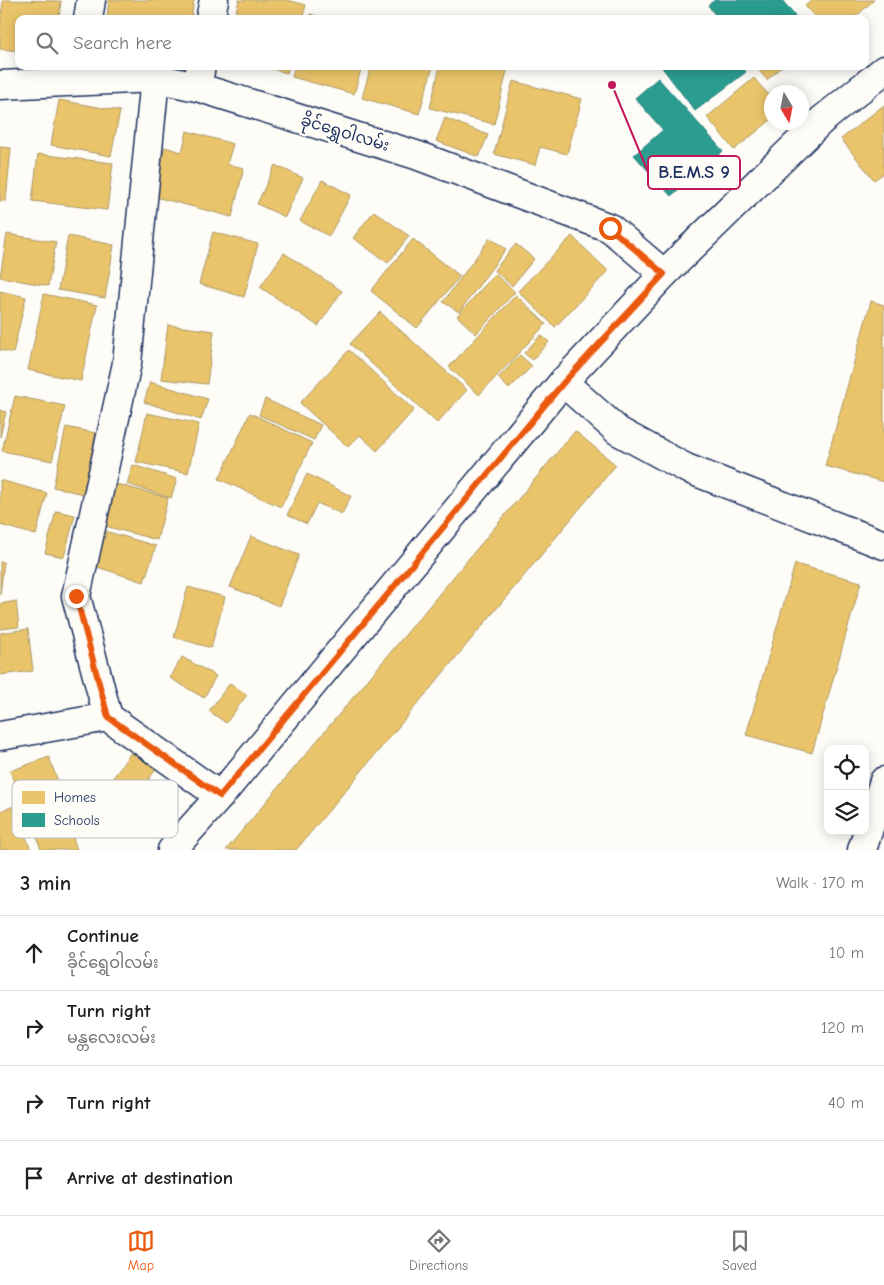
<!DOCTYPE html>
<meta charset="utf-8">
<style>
:root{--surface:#fff;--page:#f6f6f6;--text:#202124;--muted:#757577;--line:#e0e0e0;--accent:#ea580c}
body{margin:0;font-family:"Comic Neue","Noto Sans Myanmar",sans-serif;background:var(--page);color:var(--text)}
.controls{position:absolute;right:15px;bottom:15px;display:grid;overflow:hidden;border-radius:10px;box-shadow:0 2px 12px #0003}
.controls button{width:45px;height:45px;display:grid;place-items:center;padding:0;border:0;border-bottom:1px solid var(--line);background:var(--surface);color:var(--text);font:25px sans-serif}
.compass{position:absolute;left:764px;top:85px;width:45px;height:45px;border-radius:50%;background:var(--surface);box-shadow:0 2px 12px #0003;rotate:170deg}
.stop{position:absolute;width:15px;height:15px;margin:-11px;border:4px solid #ea580c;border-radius:50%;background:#fff}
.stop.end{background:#ea580c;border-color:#fff;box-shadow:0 1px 5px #0008}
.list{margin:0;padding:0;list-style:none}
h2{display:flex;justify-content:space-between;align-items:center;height:65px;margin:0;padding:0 20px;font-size:21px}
h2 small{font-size:16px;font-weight:400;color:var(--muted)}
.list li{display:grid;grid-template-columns:32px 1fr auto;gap:15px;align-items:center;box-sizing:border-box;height:75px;padding:0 20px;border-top:1px solid var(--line)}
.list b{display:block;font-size:19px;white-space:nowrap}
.list p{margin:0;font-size:16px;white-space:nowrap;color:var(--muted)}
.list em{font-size:16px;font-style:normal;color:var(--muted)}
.icon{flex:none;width:28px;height:28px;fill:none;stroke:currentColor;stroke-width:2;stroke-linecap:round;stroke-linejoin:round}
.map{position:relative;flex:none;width:884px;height:850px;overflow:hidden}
.search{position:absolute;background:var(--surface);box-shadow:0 2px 12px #0003;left:15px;right:15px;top:15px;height:55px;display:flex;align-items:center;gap:12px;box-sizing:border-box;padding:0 18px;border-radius:10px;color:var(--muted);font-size:19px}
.sheet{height:365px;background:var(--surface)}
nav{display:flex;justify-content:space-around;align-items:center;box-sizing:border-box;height:70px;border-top:1px solid var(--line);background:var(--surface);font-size:14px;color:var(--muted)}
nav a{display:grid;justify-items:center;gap:2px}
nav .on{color:var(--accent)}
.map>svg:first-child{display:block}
.homes{fill:#e9c46a;stroke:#ab9766}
.schools{fill:#2a9d8f;stroke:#267c80}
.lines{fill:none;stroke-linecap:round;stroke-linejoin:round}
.minor-casing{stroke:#1b2f5e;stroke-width:31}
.tertiary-casing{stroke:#1b2f5e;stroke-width:31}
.secondary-casing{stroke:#1b2f5e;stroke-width:31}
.minor{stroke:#fdfcf7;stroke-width:28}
.tertiary{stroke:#fdfcf7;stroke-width:28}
.secondary{stroke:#fdfcf7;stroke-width:28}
.route{stroke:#ea580c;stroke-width:6}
.labels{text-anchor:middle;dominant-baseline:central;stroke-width:5;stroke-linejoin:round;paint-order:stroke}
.street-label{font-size:16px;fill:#1b2f5e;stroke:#fdfcf7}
.key{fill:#fdfcf7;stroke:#b9bec9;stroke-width:1}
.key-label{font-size:14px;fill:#1b2f5e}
.leader{fill:none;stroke:#c2185b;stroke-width:2}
.callout-dot{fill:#c2185b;stroke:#fdfcf7;stroke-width:2}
.callout{fill:#fdfcf7;stroke:#c2185b;stroke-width:2}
.callout-label{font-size:18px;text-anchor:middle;font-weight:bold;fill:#1b2f5e}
</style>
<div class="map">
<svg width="884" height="850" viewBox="0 0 884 850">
<rect width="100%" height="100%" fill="#fdfcf7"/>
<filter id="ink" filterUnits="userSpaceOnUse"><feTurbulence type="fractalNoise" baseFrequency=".02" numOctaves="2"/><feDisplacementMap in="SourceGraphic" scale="10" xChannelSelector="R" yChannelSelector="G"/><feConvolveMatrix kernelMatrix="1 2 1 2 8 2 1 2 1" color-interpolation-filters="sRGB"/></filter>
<g filter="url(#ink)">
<!-- homes -->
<path class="homes" d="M3 0 61 1 59 19H19V51L0 49V27Z
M109 0H194L191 19H119L107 17Z
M239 0H287L306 5 302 19H234Z
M812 0H874L853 19H817L805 6Z
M310 14 328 19H309Z
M261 66H289L287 73Z
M295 66H362L354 94 292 77Z
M371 66H433L419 114 362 98Z
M440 66H487L507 71 494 124 430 108Z
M755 66H782L767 80Z
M754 78 772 99V119L734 150 707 117Z
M513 81 582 99 567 154 540 147 535 165 494 154Z
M59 100 120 111 111 156 51 145Z
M884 105V173L874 180 841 139Z
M445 118 488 135 479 157 436 141Z
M187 131 233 144 227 164 244 168 232 217 152 196 165 147 182 152Z
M0 147 11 148 6 201H0Z
M38 154 113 163 107 210 32 201Z
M275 165 303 178 285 217 257 204Z
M322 180 351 195 329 236 300 221Z
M374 211 409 236 388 263 353 238Z
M213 232 258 244 244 297 199 284Z
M7 234 56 242 48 286 0 277Z
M68 236 114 245 105 298 58 290Z
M572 236 608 271 555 327 518 291Z
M490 238 506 249 459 312 443 302Z
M413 239 460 276 417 328 371 291Z
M516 244 534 259 512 286 494 270Z
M284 253 342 291 318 326 260 287Z
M495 274 515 292 476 334 457 316Z
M0 291 26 297 13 353 0 350Z
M44 294 97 305 81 381 28 370Z
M516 295 546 324 479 395 449 367Z
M871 301 884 305V482L825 466Z
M380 312 467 390 437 423 350 344Z
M168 325 214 331 207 384 161 379Z
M541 335 549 342 532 360 524 353Z
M349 350 414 410 377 451 360 435 348 447 300 403Z
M520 355 532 366 509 389 498 378Z
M150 382 208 399 201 420 144 402Z
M15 396 65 406 52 461 2 451Z
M265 399 321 425 314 440 259 415Z
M0 410 6 412 0 437Z
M147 413 199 424 188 473 136 462Z
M250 413 312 443 281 507 219 479Z
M66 427 96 433 83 494 53 487Z
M575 431 616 465 296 850H226Z
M133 465 177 479 171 498 127 484Z
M307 474 351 496 342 514 317 503 307 524 287 515Z
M0 480 47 493 36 535 0 525Z
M113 483 168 498 157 540 101 525Z
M56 511 75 515 64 557 45 553Z
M105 531 156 546 144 582 94 566Z
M251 536 299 555 279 606 230 587Z
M0 562H4L0 595Z
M795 564 861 582 812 753 746 735Z
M188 587 225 597 211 648 174 637Z
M16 601 19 627 0 629V604Z
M28 629 33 671 0 675V633Z
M182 657 216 676 204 698 170 678Z
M230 683 247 695 226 723 209 711Z
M132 751 156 769 128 809 103 792Z
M49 757 65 801 26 815 10 771Z
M14 806 31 850H0V811Z
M65 812 77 850H41L32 821Z"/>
<!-- schools -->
<path class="schools" d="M715 0H782L797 19H718L708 5Z
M661 66H742L746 72 695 111Z
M658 78 723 151 671 196 634 155 663 130 635 98Z"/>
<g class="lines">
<!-- minor casing -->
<g class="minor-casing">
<path id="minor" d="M88 19 91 0
M210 19 214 0
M197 87 201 66
M563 382 618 431 686 468 884 545
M108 717 76 596 127 363 155 78
M0 736 108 717 220 796
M862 850 884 781"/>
</g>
<!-- tertiary casing -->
<g class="tertiary-casing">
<path id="tertiary" d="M0 85 155 78 197 87 416 155 610 228 664 274"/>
</g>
<!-- secondary casing -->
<g class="secondary-casing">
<path id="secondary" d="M172 850 220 796 563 382 664 274 822 120 884 70"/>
</g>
<!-- minor -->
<use href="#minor" class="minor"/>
<!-- tertiary -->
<use href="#tertiary" class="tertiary"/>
<!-- secondary -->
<use href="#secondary" class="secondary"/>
</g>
</g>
<g class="lines" filter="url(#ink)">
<!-- route -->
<path class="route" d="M76 596 108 717 220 796 564 382 664 274 610 228"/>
</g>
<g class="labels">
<!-- street labels -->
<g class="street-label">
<text transform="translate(345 133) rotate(17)">ခိုင်ရွှေဝါလမ်း</text>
</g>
</g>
<!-- legend -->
<rect x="12" y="780" width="166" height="58" rx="8" class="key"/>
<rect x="22" y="791" width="23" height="13" fill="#e9c46a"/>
<rect x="22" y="813" width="23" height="14" fill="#2a9d8f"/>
<g class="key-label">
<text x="54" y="802">Homes</text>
<text x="54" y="825">Schools</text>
</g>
<!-- callouts -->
<path class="leader" d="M612 85L648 172"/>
<circle class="callout-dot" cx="612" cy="85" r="5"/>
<rect class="callout" x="648" y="156" width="92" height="33" rx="5"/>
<g class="callout-label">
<text x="694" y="178">B.E.M.S 9</text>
</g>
</svg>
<div class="controls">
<button><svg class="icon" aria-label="locate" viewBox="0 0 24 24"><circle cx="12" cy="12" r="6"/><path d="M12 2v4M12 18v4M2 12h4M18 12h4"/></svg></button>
<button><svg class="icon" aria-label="layers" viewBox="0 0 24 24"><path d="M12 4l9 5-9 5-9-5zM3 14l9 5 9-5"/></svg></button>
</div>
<svg class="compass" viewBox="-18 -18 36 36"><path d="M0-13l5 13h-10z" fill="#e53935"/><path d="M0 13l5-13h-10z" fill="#757577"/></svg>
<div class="stop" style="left:610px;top:228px"></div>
<div class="stop end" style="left:76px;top:596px"></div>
<div class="search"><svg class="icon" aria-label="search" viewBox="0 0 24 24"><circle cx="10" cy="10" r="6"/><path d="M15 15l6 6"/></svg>Search here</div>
</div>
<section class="sheet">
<h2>3 min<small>Walk · 170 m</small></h2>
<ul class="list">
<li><svg class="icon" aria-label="ahead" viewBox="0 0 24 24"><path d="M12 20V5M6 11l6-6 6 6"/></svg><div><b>Continue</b><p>ခိုင်ရွှေဝါလမ်း</p></div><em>10 m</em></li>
<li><svg class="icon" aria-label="right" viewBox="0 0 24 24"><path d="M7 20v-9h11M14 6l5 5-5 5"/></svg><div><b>Turn right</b><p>မန္တလေးလမ်း</p></div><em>120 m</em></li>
<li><svg class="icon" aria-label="right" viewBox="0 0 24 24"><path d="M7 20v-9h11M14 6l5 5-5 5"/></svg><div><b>Turn right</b></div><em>40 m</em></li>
<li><svg class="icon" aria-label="arrive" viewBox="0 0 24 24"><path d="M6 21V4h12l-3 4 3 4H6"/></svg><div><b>Arrive at destination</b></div></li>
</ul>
</section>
<nav>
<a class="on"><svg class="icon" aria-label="map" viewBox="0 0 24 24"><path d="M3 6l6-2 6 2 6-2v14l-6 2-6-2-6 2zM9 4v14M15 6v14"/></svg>Map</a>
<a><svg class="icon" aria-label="directions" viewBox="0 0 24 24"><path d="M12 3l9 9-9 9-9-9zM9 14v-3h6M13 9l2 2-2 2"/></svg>Directions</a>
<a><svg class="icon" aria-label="saved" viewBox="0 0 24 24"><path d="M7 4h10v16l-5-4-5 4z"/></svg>Saved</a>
</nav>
